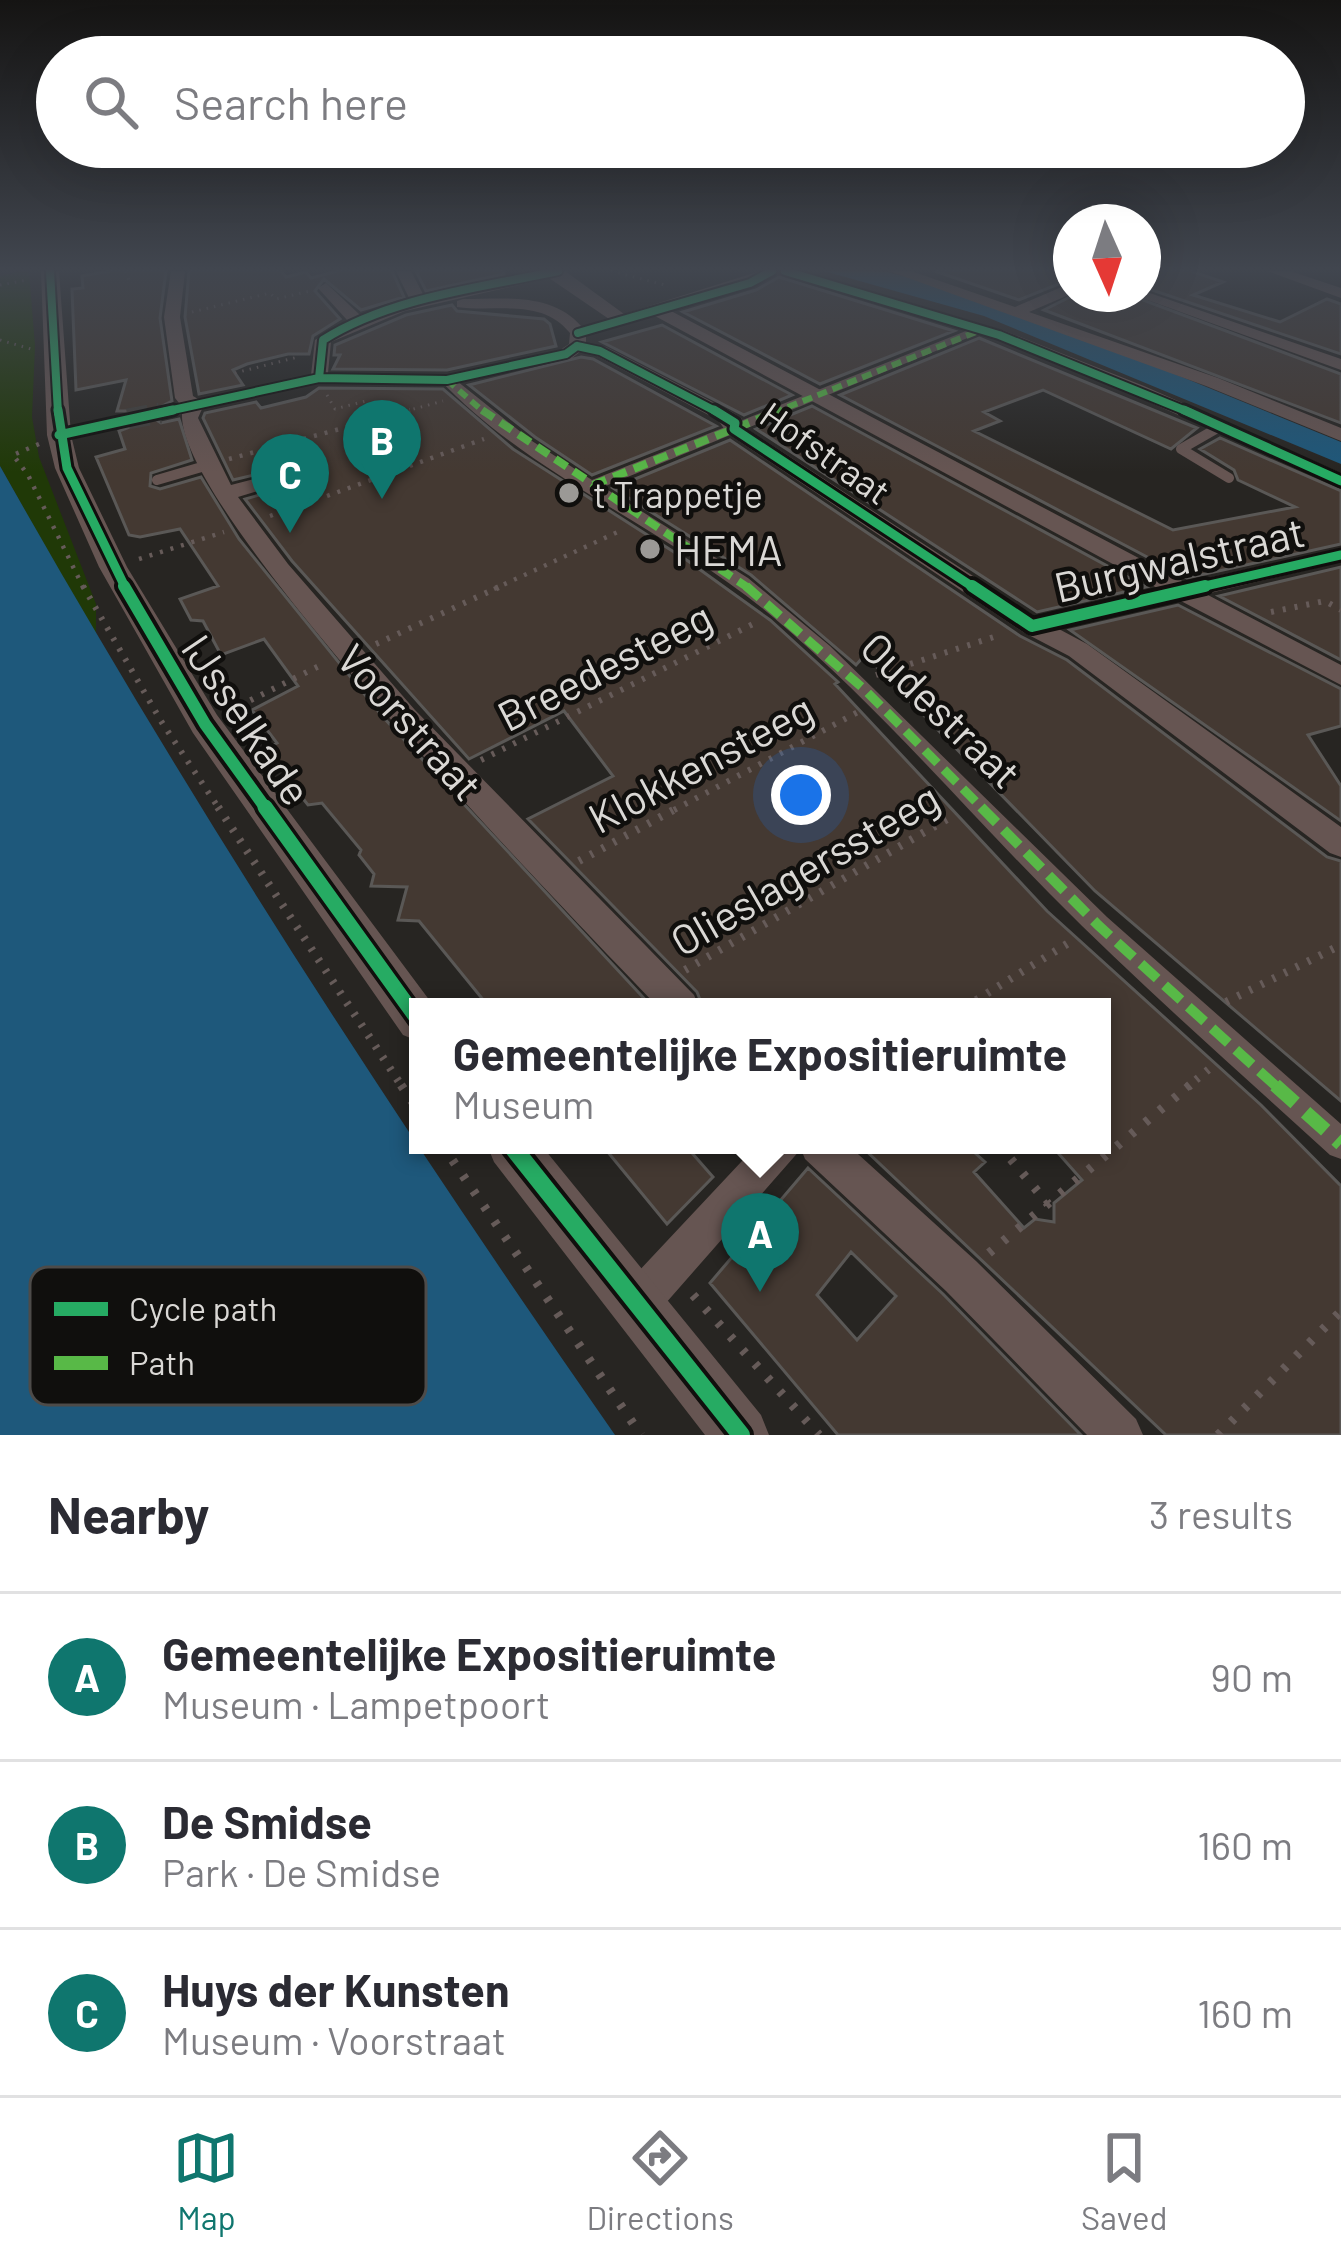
<!DOCTYPE html>
<meta charset="utf-8">
<style>
:root{--surface:#fff;--page:#f2f2f3;--text:#2b2b33;--muted:#7c7c81;--line:#e1e1e2;--accent:#0f766e}
body{margin:0;font-family:Barlow,sans-serif;background:var(--page);color:var(--text)}
.compass{position:absolute;left:1053px;top:204px;width:108px;height:108px;border-radius:50%;background:var(--surface);box-shadow:0 12px 48px #0002;rotate:177deg}
.you{position:absolute;left:801px;top:795px;width:42px;height:42px;margin:-30px;border:9px solid #fff;border-radius:50%;background:#1a73e8;box-shadow:0 0 0 18px #1a73e833}
.badge{display:grid;place-items:center;width:78px;height:78px;border-radius:50%;background:var(--accent);color:#fff;font-size:39px;font-weight:700}
.pin{position:absolute;translate:-50% -99px;filter:drop-shadow(0 3px 6px #0008)}
.pin::after{content:'';position:absolute;top:63px;width:42px;height:36px;background:inherit;clip-path:polygon(0 0,100% 0,50% 100%)}
.popup{position:absolute;left:409px;top:998px;width:702px;height:156px;box-sizing:border-box;display:grid;place-content:center;border-radius:0px;background:var(--surface);filter:drop-shadow(0 3px 9px #0005);font-size:39px;white-space:nowrap;color:var(--muted)}
.popup b{font-size:45px;color:var(--text)}
.popup::after{content:'';position:absolute;left:50%;top:100%;margin-left:-24px;border:24px solid transparent;border-top-color:var(--surface)}
.list{margin:0;padding:0;list-style:none}
h2{display:flex;justify-content:space-between;align-items:center;height:156px;margin:0;padding:0 48px;font-size:51px}
h2 small{font-size:39px;font-weight:400;color:var(--muted)}
.list li{display:grid;grid-template-columns:78px 1fr auto;gap:36px;align-items:center;box-sizing:border-box;height:168px;padding:0 48px;border-top:3px solid var(--line)}
.list b{display:block;font-size:45px;white-space:nowrap}
.list p{margin:0;font-size:39px;white-space:nowrap;color:var(--muted)}
.list em{font-size:39px;font-style:normal;color:var(--muted)}
.icon{flex:none;width:66px;height:66px;fill:none;stroke:currentColor;stroke-width:2;stroke-linecap:round;stroke-linejoin:round}
.map{position:relative;flex:none;width:1341px;height:1435px;overflow:hidden}
.search{position:absolute;background:var(--surface);box-shadow:0 12px 48px #0002;left:36px;right:36px;top:36px;height:132px;display:flex;align-items:center;gap:30px;box-sizing:border-box;padding:0 42px;border-radius:66px;color:var(--muted);font-size:45px}
.sheet{height:660px;background:var(--surface)}
nav{display:flex;justify-content:space-around;align-items:center;box-sizing:border-box;height:168px;border-top:3px solid var(--line);background:var(--surface);font-size:33px;color:var(--muted)}
nav a{display:grid;justify-items:center;gap:6px}
nav .on{color:var(--accent)}
.map>svg:first-child{display:block}
.green{fill:#203907}
.water{fill:#1e587b}
.building{fill:#443932;stroke:#5a5856;stroke-width:3;fill-rule:evenodd}
.lines{fill:none;stroke-linecap:round;stroke-linejoin:round}
.minor-tunnel{stroke:#42403d;stroke-width:21;stroke-dasharray:21 10;stroke-linecap:butt}
.path-far4{stroke:#665b59;stroke-width:3;stroke-dasharray:1.5 6;stroke-linecap:butt}
.path-far3{stroke:#665b59;stroke-width:4.5;stroke-dasharray:3 8;stroke-linecap:butt}
.path-far2{stroke:#665b59;stroke-width:6;stroke-dasharray:3 9;stroke-linecap:butt}
.path-far1{stroke:#665b59;stroke-width:8;stroke-dasharray:3 10;stroke-linecap:butt}
.path{stroke:#665b59;stroke-width:9;stroke-dasharray:4.5 14;stroke-linecap:butt}
.service{stroke:#665552;stroke-width:10}
.pedestrian{fill:#665552;fill-rule:evenodd}
.minor{fill:#665552;fill-rule:evenodd}
.tertiary{fill:#665552;fill-rule:evenodd}
.quiet-far4{stroke:#58b947;stroke-width:6;stroke-dasharray:10 6;stroke-linecap:butt}
.quiet-far3{stroke:#58b947;stroke-width:8;stroke-dasharray:14 8;stroke-linecap:butt}
.quiet-far2{stroke:#58b947;stroke-width:9;stroke-dasharray:18 9;stroke-linecap:butt}
.quiet-far1{stroke:#58b947;stroke-width:10;stroke-dasharray:22 10;stroke-linecap:butt}
.quiet{stroke:#58b947;stroke-width:14;stroke-dasharray:27 14;stroke-linecap:butt}
.cycleway-far4-casing{stroke:#100f0d;stroke-width:12}
.cycleway-far3-casing{stroke:#100f0d;stroke-width:15}
.cycleway-far2-casing{stroke:#100f0d;stroke-width:20}
.cycleway-far1-casing{stroke:#100f0d;stroke-width:22}
.cycleway-casing{stroke:#100f0d;stroke-width:26}
.cycleway-far4{stroke:#26ab63;stroke-width:8}
.cycleway-far3{stroke:#26ab63;stroke-width:9}
.cycleway-far2{stroke:#26ab63;stroke-width:12}
.cycleway-far1{stroke:#26ab63;stroke-width:15}
.cycleway{stroke:#26ab63;stroke-width:18}
.poi-dot{fill:#9b9996;stroke:#100f0d;stroke-width:4.5}
.labels{text-anchor:middle;dominant-baseline:central;stroke-width:9;stroke-linejoin:round;paint-order:stroke}
.far-street-label{font-size:36px;fill:#dad8d5;stroke:#100f0d}
.far-poi-label{font-size:36px;fill:#dad8d5;stroke:#100f0d;text-anchor:start}
.poi-label{font-size:42px;fill:#dad8d5;stroke:#100f0d;text-anchor:start}
.street-label{font-size:42px;fill:#dad8d5;stroke:#100f0d}
.key{fill:#100f0d;stroke:#4d4b49;stroke-width:3}
.key-label{font-size:33px;fill:#dad8d5}
</style>
<div class="map">
<svg width="1341" height="1435" viewBox="0 0 1341 1435">
<rect width="100%" height="100%" fill="#272522"/>
<!-- green -->
<path class="green" d="M19 271H29L35 346 32 417 39 457 96 604V637L0 466V277Z"/>
<!-- water -->
<path class="water" d="M824 271 887 272 922 281 1160 368 1341 442V464L984 316Z
M0 466C188 800 396 1121 615 1435H0Z"/>
<!-- building -->
<path class="building" d="M110 271H166L160 318 172 401 147 414 161 423 179 419 192 460 151 473 150 486 160 489 201 477 239 539 383 717 652 1007H489L419 921 398 920 407 887 371 886 374 874 359 855 361 850 322 803 308 805 289 781 273 759 277 756 270 747 277 743 252 710 298 686 264 639 221 655 203 621 191 620 180 599 218 586 180 529 140 537 129 535 96 457 125 449 119 431 140 423 136 411H117L126 380 76 390 72 289 83 288 82 276Z
M189 271H281L286 277 306 272 311 278 338 271H392L404 297 361 310 324 279 315 291 340 319 313 336 309 354H288L247 364 233 370 243 385 199 394 185 317Z
M416 271H504V274L426 291Z
M935 271H1071V279L1019 300Z
M1143 271H1191L1223 282 1193 295 1280 322 1327 299 1341 304V354L1143 287Z
M779 277 954 331 820 384 683 312 756 290Z
M1076 294H1127L1341 374V423L1044 310Z
M452 305 457 311 544 319 550 324 556 346 447 370 333 369 340 355H334L335 345 406 315Z
M662 325 792 395 744 415 602 342Z
M979 338 1197 428 1171 449 1043 390 984 412 1000 421 974 431 1173 530 1295 507 1238 480 1234 470 1200 449 1220 438 1341 491V544L1187 578 840 395Z
M581 357 593 359 716 426 592 475 535 437 469 385Z
M319 388 443 389 513 449 688 561 770 620 838 682 835 684 1047 911 1261 1105 1341 1186V1435H1166L860 1145H966L985 1162 974 1172 1024 1228 1035 1219 1054 1222V1203L1082 1180 1051 1145H1102V1007H703L697 992 528 819 613 776 564 711 469 759 292 561 245 499 278 490 316 497 322 485 279 469 233 480 203 418 205 413 256 402 261 408 306 397Z
M812 406 1146 587 1037 612 756 429Z
M730 440 1020 636 1067 660 1327 857 1341 861V1101L1095 891 865 655 856 665 751 575 613 488Z
M1341 567V660L1219 596Z
M1178 605 1341 689V726L1308 735 1341 786V821L1070 630Z
M602 1145H685L713 1177 667 1224Z
M808 1168 943 1294 1081 1435H838L710 1283ZM851 1252 896 1296 857 1340 817 1295Z"/>
<g class="lines">
<!-- minor-tunnel -->
<path class="minor-tunnel" d="M128 419 160 413"/>
<!-- path-far4 -->
<path class="path-far4" d="M126 271 129 280
M611 271 669 286
M0 285 27 280
M192 312 270 293 276 299 310 291
M0 340 31 349
M235 373 298 357
M327 395 335 409 370 400
M399 413 443 401"/>
<!-- path-far3 -->
<path class="path-far3" d="M39 444 13 455 28 475 84 589
M229 459 410 410
M327 496 484 439
M270 516 303 504
M139 559 224 532
M494 589 620 531"/>
<!-- path-far2 -->
<path class="path-far2" d="M83 586 161 721 220 810
M1271 612 1325 601 1341 610
M376 644 501 586
M876 675 1000 635
M229 711 325 663
M481 760 759 621
M674 810 858 712"/>
<!-- path-far1 -->
<path class="path-far1" d="M218 807 403 1088
M579 861 679 807
M685 970 954 815
M1226 1002 1341 945
M965 1007 1075 939
M1186 1088 1214 1065"/>
<!-- path -->
<path class="path" d="M401 1085 418 1110
M442 1145 641 1435
M999 1145 1048 1204
M989 1253 1190 1085
M693 1295 819 1435
M1218 1435 1341 1311"/>
<!-- service -->
<path class="service" d="M1221 426 1181 449 1229 478
M157 480 205 466"/>
<!-- pedestrian -->
<path class="pedestrian" d="M981 325 992 328 603 487 748 578 830 646 1107 917 1341 1124V1159L1330 1155C1236 1069 1140 985 1050 894 959 802 873 701 773 617 671 531 530 476 440 380L452 377 532 441 592 480Z"/>
<!-- minor -->
<path class="minor" d="M171 271H185L180 317 193 396 198 399 311 375 315 340 347 320 318 288 326 283 360 315 410 300 396 271H411L424 296 537 271H565L624 314 760 271H804L1005 331 1144 386 1341 473V487L1131 394 993 338 778 272 755 286 671 311 1186 583 1341 548V562L1206 594 1341 665V685L1179 600 1057 628 1087 644 1341 827V857L1330 853 1069 656 1023 632 727 433 718 420 595 355 580 352 572 358 447 385 319 383 202 409 198 418 231 485 278 473 317 485V493L278 485 238 497 288 564 415 710 694 995 699 1007H658C572 917 178 514 182 414L160 419 151 413 179 403 175 398 164 317ZM549 278 609 319 582 327C552 292 504 299 463 299L457 301V307C497 313 541 297 570 333L569 344 560 350 447 375 328 373 331 342 405 311ZM655 316 1159 589 1036 617 744 427 742 419 732 412 606 347 586 343V336Z
M889 271H911L1015 307 1071 283V294L1029 312 1218 378 1341 428V441L1206 386Z
M1267 271H1290L1341 288V298Z
M1144 291 1341 359V370L1131 294Z
M128 413 135 415V423L59 441 49 435Z
M757 1145H848L976 1261 1136 1419 1143 1435H1087L946 1291 805 1159 801 1149 651 1320 636 1326 621 1320 615 1305 621 1290Z"/>
<!-- tertiary -->
<path class="tertiary" d="M41 271H59L71 435 79 468 127 567 217 715 433 1005 418 1007V1041L403 1035 193 733 99 567 55 468 47 435Z
M487 1145H541L761 1415 769 1435H705L494 1162Z"/>
<!-- quiet-far4 -->
<path class="quiet-far4" d="M447 380 485 413
M773 413 981 330"/>
<!-- quiet-far3 -->
<path class="quiet-far3" d="M482 410 750 589
M593 485 781 410"/>
<!-- quiet-far2 -->
<path class="quiet-far2" d="M746 586 864 689 984 810"/>
<!-- quiet-far1 -->
<path class="quiet-far1" d="M981 807 1098 925 1278 1088"/>
<!-- quiet -->
<path class="quiet" d="M1275 1085 1341 1144"/>
<!-- cycleway-far4 casing -->
<g class="cycleway-far4-casing">
<path id="cycleway-far4" d="M50 271 58 413
M785 271 999 335 1191 413
M578 333 750 283 772 271
M577 346 600 351 719 413
M319 378 323 340C391 297 480 288 558 271
M159 413 319 378 447 380 566 354 577 346"/>
</g>
<!-- cycleway-far3 casing -->
<g class="cycleway-far3-casing">
<path id="cycleway-far3" d="M58 410 67 468 126 589
M714 410 735 423 734 429 976 589
M1184 410 1341 481
M59 435 173 410
M1192 589 1341 555"/>
</g>
<!-- cycleway-far2 casing -->
<g class="cycleway-far2-casing">
<path id="cycleway-far2" d="M124 586 205 724 267 810
M972 586 1032 626 1205 586"/>
</g>
<!-- cycleway-far1 casing -->
<g class="cycleway-far1-casing">
<path id="cycleway-far1" d="M265 807 418 1020"/>
</g>
<!-- cycleway casing -->
<g class="cycleway-casing">
<path id="cycleway" d="M511 1145 741 1435"/>
</g>
<!-- cycleway-far4 -->
<use href="#cycleway-far4" class="cycleway-far4"/>
<!-- cycleway-far3 -->
<use href="#cycleway-far3" class="cycleway-far3"/>
<!-- cycleway-far2 -->
<use href="#cycleway-far2" class="cycleway-far2"/>
<!-- cycleway-far1 -->
<use href="#cycleway-far1" class="cycleway-far1"/>
<!-- cycleway -->
<use href="#cycleway" class="cycleway"/>
</g>
<!-- sky -->
<linearGradient id="sky" x2="0" y2="1"><stop stop-color="#151413"/><stop offset="0.57" stop-color="#41464f"/><stop offset="1" stop-color="#41464f" stop-opacity="0"/></linearGradient>
<rect width="1341" height="472" fill="url(#sky)"/>
<!-- markers -->
<g class="poi-dot">
<circle cx="569" cy="493" r="12"/>
<circle cx="650" cy="549" r="12"/>
</g>
<g class="labels">
<!-- far-street labels -->
<g class="far-street-label">
<text transform="translate(826 452) rotate(35)">Hofstraat</text>
</g>
<!-- far-poi labels -->
<g class="far-poi-label">
<text x="593" y="493">t Trappetje</text>
</g>
<!-- poi labels -->
<g class="poi-label">
<text x="674" y="549">HEMA</text>
</g>
<!-- street labels -->
<g class="street-label">
<text transform="translate(1179 558) rotate(-13)">Burgwalstraat</text>
<text transform="translate(604 665) rotate(-27)">Breedesteeg</text>
<text transform="translate(942 709) rotate(44)">Oudestraat</text>
<text transform="translate(248 719) rotate(56)">IJsselkade</text>
<text transform="translate(411 721) rotate(48)">Voorstraat</text>
<text transform="translate(700 762) rotate(-28)">Klokkensteeg</text>
<text transform="translate(804 868) rotate(-30)">Olieslagerssteeg</text>
</g>
</g>
<!-- legend -->
<rect x="30" y="1267" width="396" height="138" rx="18" class="key"/>
<rect x="54" y="1302" width="54" height="14" fill="#26ab63"/>
<rect x="54" y="1356" width="54" height="14" fill="#58b947"/>
<g class="key-label">
<text x="129" y="1321">Cycle path</text>
<text x="129" y="1375">Path</text>
</g>
</svg>
<svg class="compass" viewBox="-18 -18 36 36"><path d="M0-13l5 13h-10z" fill="#e53935"/><path d="M0 13l5-13h-10z" fill="#7c7c81"/></svg>
<div class="you"></div>
<div class="pin badge" style="left:760px;top:1292px">A</div>
<div class="popup"><b>Gemeentelijke Expositieruimte</b>Museum</div>
<div class="pin badge" style="left:382px;top:499px">B</div>
<div class="pin badge" style="left:290px;top:533px">C</div>
<div class="search"><svg class="icon" aria-label="search" viewBox="0 0 24 24"><circle cx="10" cy="10" r="6"/><path d="M15 15l6 6"/></svg>Search here</div>
</div>
<section class="sheet">
<h2>Nearby<small>3 results</small></h2>
<ul class="list">
<li><span class="badge">A</span><div><b>Gemeentelijke Expositieruimte</b><p>Museum · Lampetpoort</p></div><em>90 m</em></li>
<li><span class="badge">B</span><div><b>De Smidse</b><p>Park · De Smidse</p></div><em>160 m</em></li>
<li><span class="badge">C</span><div><b>Huys der Kunsten</b><p>Museum · Voorstraat</p></div><em>160 m</em></li>
</ul>
</section>
<nav>
<a class="on"><svg class="icon" aria-label="map" viewBox="0 0 24 24"><path d="M3 6l6-2 6 2 6-2v14l-6 2-6-2-6 2zM9 4v14M15 6v14"/></svg>Map</a>
<a><svg class="icon" aria-label="directions" viewBox="0 0 24 24"><path d="M12 3l9 9-9 9-9-9zM9 14v-3h6M13 9l2 2-2 2"/></svg>Directions</a>
<a><svg class="icon" aria-label="saved" viewBox="0 0 24 24"><path d="M7 4h10v16l-5-4-5 4z"/></svg>Saved</a>
</nav>
